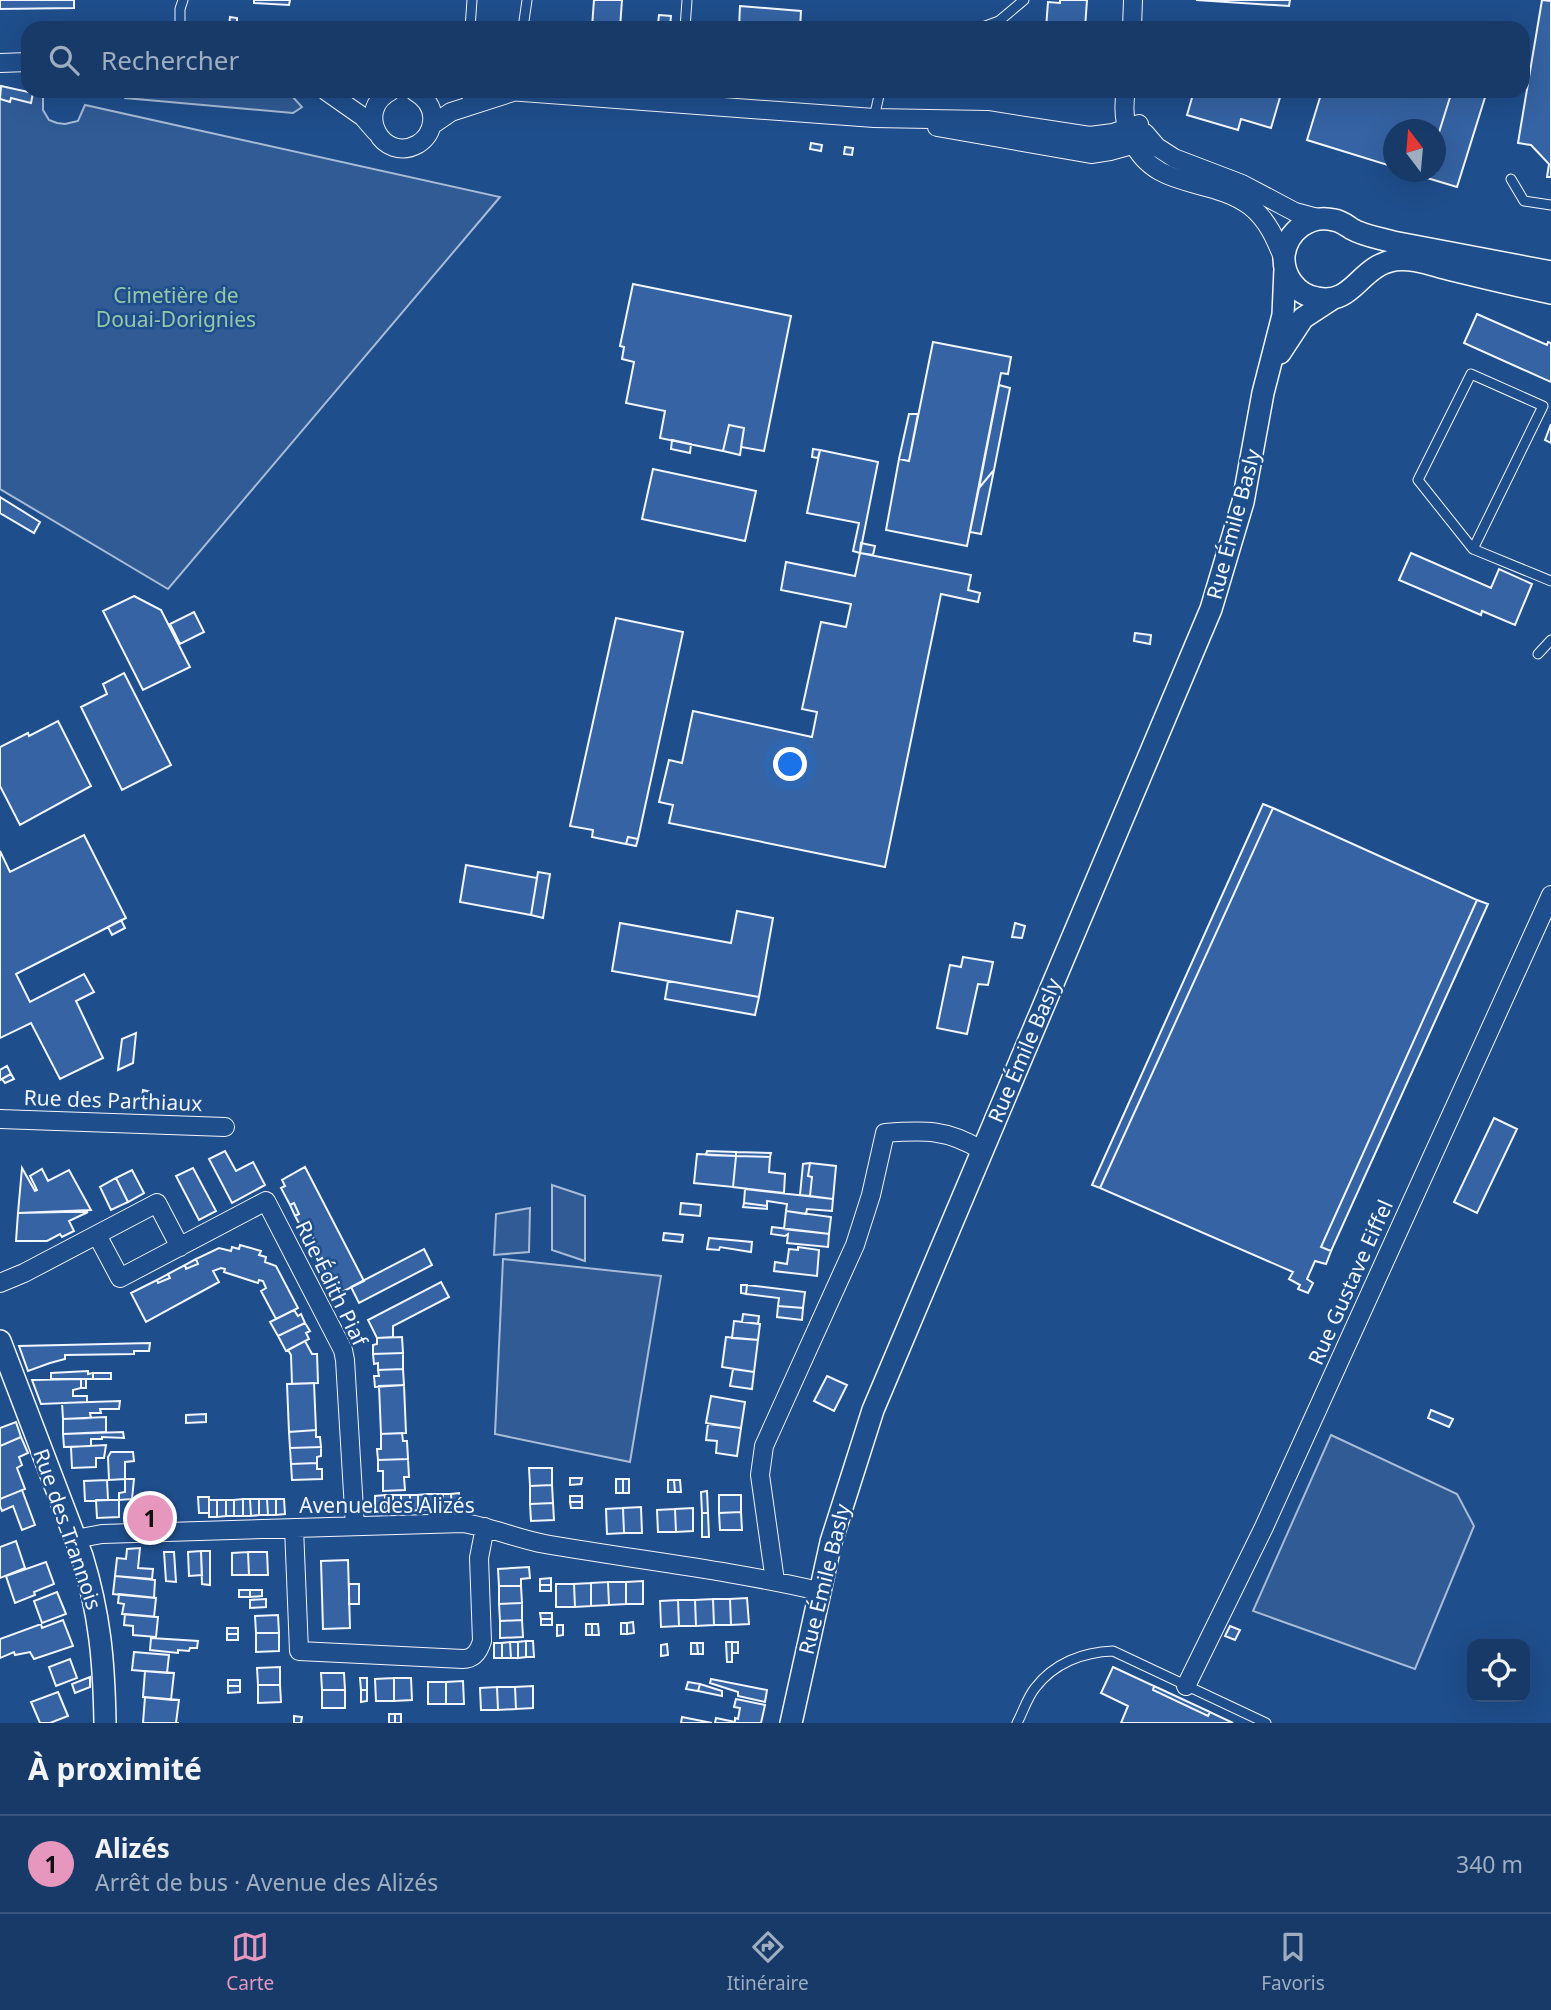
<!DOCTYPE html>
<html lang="fr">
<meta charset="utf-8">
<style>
:root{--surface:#173a69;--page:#244571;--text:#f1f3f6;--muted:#9eadc0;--line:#36547d;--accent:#e797bd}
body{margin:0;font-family:"Noto Sans",sans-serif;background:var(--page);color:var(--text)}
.controls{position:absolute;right:21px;bottom:21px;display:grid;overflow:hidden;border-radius:14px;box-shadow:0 7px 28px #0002}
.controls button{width:63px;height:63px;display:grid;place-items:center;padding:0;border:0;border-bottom:2px solid var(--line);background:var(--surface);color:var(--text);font:35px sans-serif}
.compass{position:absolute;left:1383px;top:119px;width:63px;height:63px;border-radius:50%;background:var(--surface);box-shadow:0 7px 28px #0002;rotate:344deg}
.you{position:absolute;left:791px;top:765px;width:24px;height:24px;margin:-18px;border:5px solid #fff;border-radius:50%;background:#1a73e8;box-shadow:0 0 0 10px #1a73e833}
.badge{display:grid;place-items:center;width:46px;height:46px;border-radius:50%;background:var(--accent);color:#111;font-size:23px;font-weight:700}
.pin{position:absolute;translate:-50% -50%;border:4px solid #fff;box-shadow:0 2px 7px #0006}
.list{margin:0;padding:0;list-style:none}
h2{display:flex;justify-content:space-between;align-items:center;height:91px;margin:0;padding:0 28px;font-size:30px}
h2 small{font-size:23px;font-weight:400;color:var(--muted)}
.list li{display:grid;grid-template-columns:46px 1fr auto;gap:21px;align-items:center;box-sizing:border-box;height:98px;padding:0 28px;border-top:2px solid var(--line)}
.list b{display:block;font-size:26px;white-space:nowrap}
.list p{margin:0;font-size:23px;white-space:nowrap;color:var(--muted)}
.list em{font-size:23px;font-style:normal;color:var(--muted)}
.icon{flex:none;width:38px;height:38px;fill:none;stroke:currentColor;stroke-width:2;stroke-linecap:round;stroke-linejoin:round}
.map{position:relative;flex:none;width:1551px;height:1723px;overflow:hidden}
.search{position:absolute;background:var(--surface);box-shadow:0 7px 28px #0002;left:21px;right:21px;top:21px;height:77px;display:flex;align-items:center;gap:18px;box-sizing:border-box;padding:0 24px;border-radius:21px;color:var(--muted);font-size:26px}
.sheet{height:189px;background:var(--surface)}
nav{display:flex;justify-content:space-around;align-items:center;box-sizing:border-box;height:98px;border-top:2px solid var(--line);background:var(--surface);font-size:19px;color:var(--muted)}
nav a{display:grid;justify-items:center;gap:4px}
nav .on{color:var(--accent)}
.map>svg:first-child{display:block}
.built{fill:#305b95;stroke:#a8bbd7;stroke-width:2}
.building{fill:#3563a3;stroke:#f2f6ff;stroke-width:2}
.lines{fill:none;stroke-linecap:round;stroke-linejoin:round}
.service-casing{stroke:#f2f6ff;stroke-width:11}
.minor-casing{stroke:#f2f6ff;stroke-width:20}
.tertiary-casing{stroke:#f2f6ff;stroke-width:24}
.service{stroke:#1f4e8c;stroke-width:9}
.minor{stroke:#1f4e8c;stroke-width:18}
.tertiary{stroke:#1f4e8c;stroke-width:21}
.labels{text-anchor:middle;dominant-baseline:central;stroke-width:5;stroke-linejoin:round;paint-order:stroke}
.park-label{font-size:21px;fill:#97c8a6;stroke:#1f4e8c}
.street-label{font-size:21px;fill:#f2f6ff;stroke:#1f4e8c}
</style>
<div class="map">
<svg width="1551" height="1723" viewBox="0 0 1551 1723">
<rect width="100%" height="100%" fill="#1f4e8c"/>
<!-- built -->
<path class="built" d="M0 86 43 97V110L49 120 57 123 65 124 78 121 85 105 500 197 168 589 0 489Z
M120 91H223L292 96 302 107 293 113 125 98Z
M552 1185 585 1196V1261L552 1250Z
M530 1208 529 1252 494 1255 496 1214Z
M503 1259 661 1276 630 1462 495 1434Z
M1331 1435 1457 1494 1474 1526 1415 1669 1253 1611Z"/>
<!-- building -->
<path class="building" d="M0 0H74V8L0 9Z
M254 0H290L289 5 254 3Z
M594 0H622L620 28 592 27Z
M1060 0H1087L1085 28H1046L1048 2 1060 3Z
M1196 0H1290L1289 6Z
M1542 0 1551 1V177H1547L1549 164 1531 145 1518 143Z
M740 6 801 11 800 28H739Z
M659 15 671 16 670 26 658 24Z
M230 17 237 18V28H229Z
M1 86 33 93 31 103 11 98 10 102 0 99Z
M1194 91H1228L1247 96 1249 91H1270L1281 94 1271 128 1241 119 1238 130 1187 115Z
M1322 91H1452L1436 142V130H1394V167L1307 140Z
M1452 91H1487L1457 187 1424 177 1426 172H1436V142Z
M811 143 822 145 821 151 810 149Z
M845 147 853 148 852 155 844 154Z
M1407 172H1426L1424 177Z
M633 284 791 316 764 451 741 447 744 428 729 425 723 451 660 438 665 411 626 403 634 362 622 359 624 347 620 346Z
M1477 314 1547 345 1548 342 1551 343V382L1464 343Z
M933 342 1011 357 1008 374 1001 373 967 546 886 530 899 459 909 461Z
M999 385 1010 388 994 470 979 488Z
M909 414H918L909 461 899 459Z
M1551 424V443L1545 440Z
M729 425 744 428 740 455 723 451Z
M672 440 691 444 690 453 671 449Z
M813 449 820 450 818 458 812 457Z
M820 450 878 462 860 553 853 551 859 523 807 513Z
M653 469 756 491 745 541 642 519Z
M994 470 981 534 970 532 979 488Z
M0 497 40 522 34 533 0 513Z
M861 543 875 546 873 555 860 553Z
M860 553 971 575 968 590 980 593 978 602 941 594 885 867 669 823 673 805 659 802 669 760 682 763 693 711 812 737 817 712 802 709 821 622 846 627 851 604 781 590 786 562 855 576Z
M1411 553 1491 588 1499 569 1532 584 1515 625 1482 611 1481 615 1399 580Z
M134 596 161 610 190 667 143 690 103 611Z
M194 612 204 632 180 644 170 624Z
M616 618 683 632 638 839 628 837 626 844 592 837 593 830 570 826Z
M1135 633 1151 635 1150 644 1134 641Z
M124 673 171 765 122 790 81 707 107 694 103 684Z
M58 721 91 786 20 825 0 786V747L28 733 29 736Z
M1263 804 1273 808 1100 1188 1092 1185Z
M1273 808 1477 900 1321 1247 1331 1251 1326 1264 1315 1261 1307 1279 1313 1283 1308 1293 1298 1289 1300 1285 1289 1279 1293 1272 1100 1188Z
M84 835 126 918 16 974 30 1002 84 974 94 992 76 1001 103 1058 60 1079 31 1023 0 1038V851L10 872Z
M628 837 638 839 636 846 626 844Z
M466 865 537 878 531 915 460 902Z
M538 872 550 874 543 918 531 915Z
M1477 900 1488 904 1331 1251 1321 1247Z
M737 911 773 918 759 997 612 971 620 923 731 943Z
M121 920 125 928 112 935 108 927Z
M1015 923 1025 926 1022 938 1012 937Z
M963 957 993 962 988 985 978 984 967 1034 937 1028 950 965 961 967Z
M668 981 759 997 755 1015 665 999Z
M136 1033 133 1063 118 1070 122 1039Z
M7 1066 11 1074 0 1080V1070Z
M11 1074 14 1079 5 1083 2 1079Z
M143 1090 151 1092 149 1107 141 1106Z
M1494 1118 1517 1129 1477 1213 1454 1202Z
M225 1151 236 1171 253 1162 265 1185 232 1203 209 1159Z
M707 1151 736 1152V1156L706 1155Z
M736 1152 771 1153 770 1157 736 1156Z
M697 1154 736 1156 733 1187 694 1183Z
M736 1156 770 1157 769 1172 785 1174 784 1193 733 1187Z
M810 1163 808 1176 812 1177 810 1196 800 1195 803 1164Z
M810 1163 836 1166 833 1199 810 1196 812 1177 808 1176Z
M305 1167 364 1281 340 1293 337 1287 333 1289 324 1272 328 1270 322 1258 318 1261 314 1251 319 1249 305 1222 300 1225 295 1216 299 1214 294 1203 290 1205 281 1188 285 1186 282 1180Z
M22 1168 35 1191 37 1190 30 1176 42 1169 48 1181 69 1170 91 1210 18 1213Z
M193 1168 216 1211 199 1220 176 1176Z
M132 1170 144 1193 128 1202 116 1178Z
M116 1178 128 1202 111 1210 100 1187Z
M745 1189 833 1199 832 1211 807 1209 806 1214 786 1211 787 1204 767 1201V1206L744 1203Z
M294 1203 299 1214 295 1216 290 1205Z
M681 1203 701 1205 700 1216 680 1214Z
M744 1203 767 1206V1209L743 1207Z
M786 1211 831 1217 829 1234 784 1229Z
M64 1212H88L69 1221 74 1231 62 1237 60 1234 47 1241H16L18 1213Z
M772 1227 829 1234 828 1247 787 1243 788 1234 785 1236 771 1234Z
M664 1233 683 1235 682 1242 663 1240Z
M709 1238 752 1242 751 1252 720 1247 719 1250 707 1249Z
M240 1245 261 1251 259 1255 266 1257 265 1262 276 1266 298 1308 276 1319 261 1291 266 1288 263 1281 259 1280 258 1283 224 1272 225 1269 221 1268 213 1271 219 1282 146 1322 131 1293 157 1280 158 1283 170 1278 168 1274 185 1265 186 1269 198 1264 196 1259 219 1248 231 1251 232 1247 239 1249Z
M798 1247 819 1250 817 1276 774 1271 775 1262 787 1264 789 1249 798 1250Z
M424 1249 432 1265 359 1303 351 1287Z
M322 1258 328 1270 324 1272 318 1261Z
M196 1259 198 1264 186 1269 185 1265Z
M168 1274 170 1278 158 1283 157 1280Z
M441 1282 449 1297 393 1326V1337L377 1338 368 1320Z
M741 1285H747L746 1294 741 1293Z
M747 1285 805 1292 803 1308 778 1306 779 1298 746 1294Z
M778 1306 803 1308 802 1320 777 1317Z
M294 1310 298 1316 301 1314 305 1323 278 1336 270 1322Z
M743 1314 759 1316 758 1324 742 1322Z
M734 1321 760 1324 758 1340 732 1338Z
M305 1323 310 1331 306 1333 309 1339 286 1351 278 1336Z
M402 1337 403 1353 373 1354V1345L377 1344V1338Z
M726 1337 758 1340 754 1372 722 1367Z
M305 1341 312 1354H317L318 1383 292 1384 291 1355 288 1350Z
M150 1343 149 1351H134V1354L65 1355V1359L50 1363 28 1371 19 1346Z
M403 1353V1369L378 1370V1363L374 1364 373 1354Z
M403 1369 404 1385 375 1387 374 1376H379L378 1370Z
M733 1369 754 1372 752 1389 730 1386Z
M88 1371V1374L93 1373V1379H51V1373Z
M93 1373H111V1379H93Z
M827 1376 847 1385 834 1411 814 1401Z
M81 1379H86V1388H81Z
M81 1379V1388L73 1390V1396H87V1402L41 1404 32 1380Z
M314 1383 316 1430 289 1432 287 1384Z
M404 1385 406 1433 381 1434 379 1386Z
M711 1396 745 1402 741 1428 706 1423Z
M120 1401 119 1409H100L101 1413H90L91 1418 63 1419 62 1403Z
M1431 1410 1453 1419 1449 1427 1428 1418Z
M206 1414V1422L186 1423V1415Z
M106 1417V1432L63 1434V1419Z
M16 1422 21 1437 0 1446V1428Z
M708 1424 741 1428 737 1456 716 1453 717 1441 706 1440Z
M316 1430V1437H320L321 1447 290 1448 289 1432Z
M123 1432 124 1438 102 1437V1439H91V1446L64 1447 63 1434Z
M402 1433 403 1441H407L408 1459 378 1460 377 1449H381V1434Z
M21 1437 28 1453 19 1457 22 1465 17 1468 25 1489 0 1499V1446Z
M106 1445 104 1458H96V1467L72 1468 71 1447Z
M321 1447V1456L317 1457V1463L291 1464 290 1448Z
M111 1452H133L134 1461 125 1462V1479L109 1480 108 1457Z
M408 1459 409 1477H404L405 1490 383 1491V1471H378V1460Z
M317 1463V1469H322V1479L292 1480 291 1464Z
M529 1468H552V1485L530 1486Z
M570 1478H582L581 1484 570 1485Z
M125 1479H134L132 1499 119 1500V1493L125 1492Z
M616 1479H623V1493H616Z
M623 1479H629V1493H623Z
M107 1480 108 1500 85 1501 84 1481Z
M668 1480H674L675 1492H668Z
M674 1480H680L681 1492H675Z
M552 1485 553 1503 530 1504V1486Z
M22 1490 35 1525 22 1530 13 1506 2 1511 0 1506V1499Z
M707 1491 708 1513H702L701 1492Z
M459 1493 460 1509 452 1510 451 1494Z
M427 1494H435V1510H427Z
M427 1494V1510H418V1495Z
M435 1494H443V1510H435Z
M443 1494H451L452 1510H443Z
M385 1495H393V1511H385Z
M385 1495V1511L375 1512V1496Z
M393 1495H401V1511H393Z
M401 1495H410V1511H401Z
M410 1495H418V1510L410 1511Z
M719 1495H741V1512L719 1513Z
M570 1496H582V1502H570Z
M198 1497H209V1513H199Z
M132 1499H145L146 1508H132Z
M243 1499H250L251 1516H243Z
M243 1499V1516H234V1500Z
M250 1499H259V1515L251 1516Z
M259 1499H267L268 1515H259Z
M267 1499H276V1515H268Z
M276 1499H284L285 1514 276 1515Z
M96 1500H119V1517L97 1518Z
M209 1500H217V1517H209Z
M217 1500H226V1516L217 1517Z
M226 1500H234V1516H226Z
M570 1502H582V1508H571Z
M553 1503 554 1520 531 1521 530 1504Z
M641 1507 642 1533H624L623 1508Z
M623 1508 624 1533 607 1534 606 1509Z
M693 1508V1531L676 1532 675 1509Z
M675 1509 676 1532H658L657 1510Z
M741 1512 742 1530H720L719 1513Z
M702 1513H708L709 1537H702Z
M16 1541 25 1568 0 1578V1547Z
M140 1548 138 1568 153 1569 152 1579 115 1576 117 1558 126 1559 127 1549Z
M201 1551H210V1585L202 1584Z
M201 1551 202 1575 189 1576 188 1552Z
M164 1552H174L176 1582 166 1581Z
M248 1552H267L268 1575H249Z
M248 1552 249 1575H232V1553Z
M348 1560 350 1628 323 1629 321 1561Z
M46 1562 54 1584 34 1592 35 1595 15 1603 6 1576Z
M529 1567 530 1578 521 1579V1586H499L498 1569Z
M115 1576 155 1580 154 1598 113 1594Z
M551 1578V1585H540V1579Z
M643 1581V1604H626V1582Z
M608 1582 609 1605 591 1606V1583Z
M608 1582H626V1604L609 1605Z
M591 1583V1606L575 1607 574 1584Z
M349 1584H359V1604H349Z
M556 1584H574L575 1607H556Z
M540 1585H551V1591H540Z
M499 1586H521L522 1603 499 1604Z
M239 1590H250V1597H239Z
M250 1590H262V1596L250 1597Z
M57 1592 66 1614 42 1623 34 1601Z
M119 1594 156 1598 154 1617 122 1614 124 1604 118 1603Z
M747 1598 749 1624 731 1625 730 1599Z
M266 1599V1607L250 1608V1600Z
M713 1599H730L731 1625H714Z
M713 1599 714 1625 696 1626 695 1600Z
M678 1600 679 1626 661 1627 660 1601Z
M678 1600H695L696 1626H679Z
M522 1603V1620L500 1621 499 1604Z
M540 1613H552V1619H541Z
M125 1614 158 1617 156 1637 133 1635V1626L124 1625Z
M278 1615 279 1633H256L255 1616Z
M541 1619H552V1625H541Z
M63 1620 73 1646 34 1659 30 1652 15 1655 14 1652 0 1658V1639L41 1624 42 1628Z
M522 1620 523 1637 500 1638V1621Z
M633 1622 634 1633 627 1634V1623Z
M621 1623H627V1634H621Z
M586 1624H592V1635H586Z
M592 1624H598L599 1635H592Z
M557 1625H563V1635L557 1636Z
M1230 1626 1240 1630 1235 1640 1225 1636Z
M227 1628H238V1634H227Z
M256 1633H279V1651L256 1652Z
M227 1634H238V1640H227Z
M151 1638 198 1641 197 1648H190L189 1651 178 1650V1653L150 1650Z
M526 1641H533L534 1657H526Z
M526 1641V1657L518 1658V1642Z
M510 1642H518V1658H511Z
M510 1642 511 1658H502V1643Z
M726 1642H732V1662H727Z
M732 1642H738V1653H732Z
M494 1643H502V1658H494Z
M691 1643H697L698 1654H691Z
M697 1643H703V1654H698Z
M667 1644 668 1655 661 1656V1645Z
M134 1652 169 1655 167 1673 132 1670Z
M70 1659 77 1678 56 1686 49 1667Z
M280 1667V1685H258L257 1668Z
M1113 1667 1154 1686 1153 1690 1208 1716 1210 1712 1233 1723H1121L1128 1706 1101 1693Z
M145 1671 174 1673 171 1700 143 1697Z
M321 1673H344L345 1690H322Z
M90 1677V1687L75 1693 72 1684Z
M360 1678H367V1690H361Z
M394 1678H411L412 1700 394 1701Z
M394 1678V1701H376L375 1679Z
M711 1679 767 1690 765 1702 738 1696V1692L710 1683Z
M228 1680H240V1686H228Z
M463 1681 464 1704H446V1682Z
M428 1682H446V1704H428Z
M688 1682 700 1684 698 1691 686 1689Z
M700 1684 722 1691V1696L698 1691Z
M258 1685H280L281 1702 258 1703Z
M228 1686H240V1692L228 1693Z
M533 1686V1708L516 1709 515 1687Z
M1154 1686 1210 1712 1208 1716 1153 1690Z
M497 1687 498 1710H481L480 1688Z
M497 1687H515L516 1709 498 1710Z
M322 1690H345V1708H322Z
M361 1690H367V1701L361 1702Z
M58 1692 68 1716 50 1723H40L31 1702Z
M145 1697 179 1700 176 1723H179H143Z
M736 1699 765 1705 761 1723H715L716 1718 735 1722V1718L738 1719 740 1708 734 1707Z
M389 1714H395V1723H389Z
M395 1714H401V1723H395Z
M294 1716 302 1717 301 1723H294Z
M682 1717 712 1723H681Z"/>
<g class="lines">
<!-- service casing -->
<g class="service-casing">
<path id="service" d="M180 28V9L183 0
M470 28 472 0
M523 28 527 0
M685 28 687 0
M980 28 999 21 1024 0
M465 91 470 105
M874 118 880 91
M1511 179 1524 201 1551 205
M1473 549 1543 406 1471 374 1418 480 1473 549 1551 581
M1538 654 1551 640
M1017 1723C1023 1712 1027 1698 1035 1688 1054 1663 1083 1652 1113 1651L1266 1723"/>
</g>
<!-- minor casing -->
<g class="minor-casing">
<path id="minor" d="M1132 28 1133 0
M0 63 28 62
M326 91 363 117 376 132
M391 91C353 111 383 164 418 144 426 139 431 131 432 122 434 108 426 98 414 91
M507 91 874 118 987 120 1090 136 1113 133 1139 124
M1126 91C1123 107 1124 123 1131 139 1155 192 1210 176 1250 206 1268 220 1276 240 1284 260
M432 125 451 112 513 92
M937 127 1091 154 1110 151 1150 140
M1145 133 1157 147 1174 158 1242 184 1295 212 1321 219
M0 1119 225 1127
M97 1235 120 1278 266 1201 343 1350 345 1360 355 1526
M0 1283 24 1273 157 1203 180 1247
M294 1528 299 1651 463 1659C474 1659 479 1651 482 1641L479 1558 485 1527
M75 1539 102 1534 463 1523C491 1527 517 1539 545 1544 637 1560 729 1570 819 1591
M775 1581 760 1475 764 1446 855 1245 871 1195 885 1133C924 1130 947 1129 981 1150
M1186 1686 1264 1527 1551 895"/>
</g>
<!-- tertiary casing -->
<g class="tertiary-casing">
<path id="tertiary" d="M1551 272 1393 242C1380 238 1364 236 1352 229 1346 225 1341 221 1334 220 1310 214 1287 231 1284 256 1283 276 1297 295 1317 298 1353 306 1359 266 1395 260 1413 257 1434 266 1452 270 1485 278 1518 286 1551 293
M1280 353 1303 318 1332 299
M0 1341 82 1556C100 1615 104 1662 105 1723
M791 1723 831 1542 873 1410 1211 609 1243 502 1263 393 1283 315 1285 269"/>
</g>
<!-- service -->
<use href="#service" class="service"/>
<!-- minor -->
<use href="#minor" class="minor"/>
<!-- tertiary -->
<use href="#tertiary" class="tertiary"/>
</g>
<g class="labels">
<!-- park labels -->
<g class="park-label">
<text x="176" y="295">Cimetière de<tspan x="176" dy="24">Douai-Dorignies</tspan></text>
</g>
<!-- street labels -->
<g class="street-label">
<text transform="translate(1233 524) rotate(-75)">Rue Émile Basly</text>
<text transform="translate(1024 1050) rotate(-67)">Rue Émile Basly</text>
<text transform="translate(113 1100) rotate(2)">Rue des Parthiaux</text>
<text transform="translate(1350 1282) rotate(-66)">Rue Gustave Eiffel</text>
<text transform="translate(332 1283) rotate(64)">Rue Édith Piaf</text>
<text x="387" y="1505">Avenue des Alizés</text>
<text transform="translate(68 1529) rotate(71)">Rue des Trannois</text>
<text transform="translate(824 1579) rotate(-76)">Rue Émile Basly</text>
</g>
</g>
</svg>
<div class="controls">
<button><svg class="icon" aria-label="locate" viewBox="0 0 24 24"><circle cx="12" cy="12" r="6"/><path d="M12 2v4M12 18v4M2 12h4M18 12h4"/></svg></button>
</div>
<svg class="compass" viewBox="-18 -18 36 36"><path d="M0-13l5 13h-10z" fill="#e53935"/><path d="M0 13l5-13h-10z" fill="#9eadc0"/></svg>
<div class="you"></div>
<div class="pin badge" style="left:150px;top:1518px">1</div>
<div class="search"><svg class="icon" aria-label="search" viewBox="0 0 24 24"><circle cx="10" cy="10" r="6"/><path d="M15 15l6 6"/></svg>Rechercher</div>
</div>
<section class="sheet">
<h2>À proximité<small></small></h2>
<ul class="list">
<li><span class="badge">1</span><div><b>Alizés</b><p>Arrêt de bus · Avenue des Alizés</p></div><em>340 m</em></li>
</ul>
</section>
<nav>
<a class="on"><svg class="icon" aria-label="map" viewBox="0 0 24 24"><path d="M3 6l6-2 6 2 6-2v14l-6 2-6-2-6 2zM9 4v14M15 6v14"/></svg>Carte</a>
<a><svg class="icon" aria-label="directions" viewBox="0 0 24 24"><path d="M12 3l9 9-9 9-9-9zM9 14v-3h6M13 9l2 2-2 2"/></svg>Itinéraire</a>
<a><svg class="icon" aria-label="saved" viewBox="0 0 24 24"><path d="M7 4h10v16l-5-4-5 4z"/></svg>Favoris</a>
</nav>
